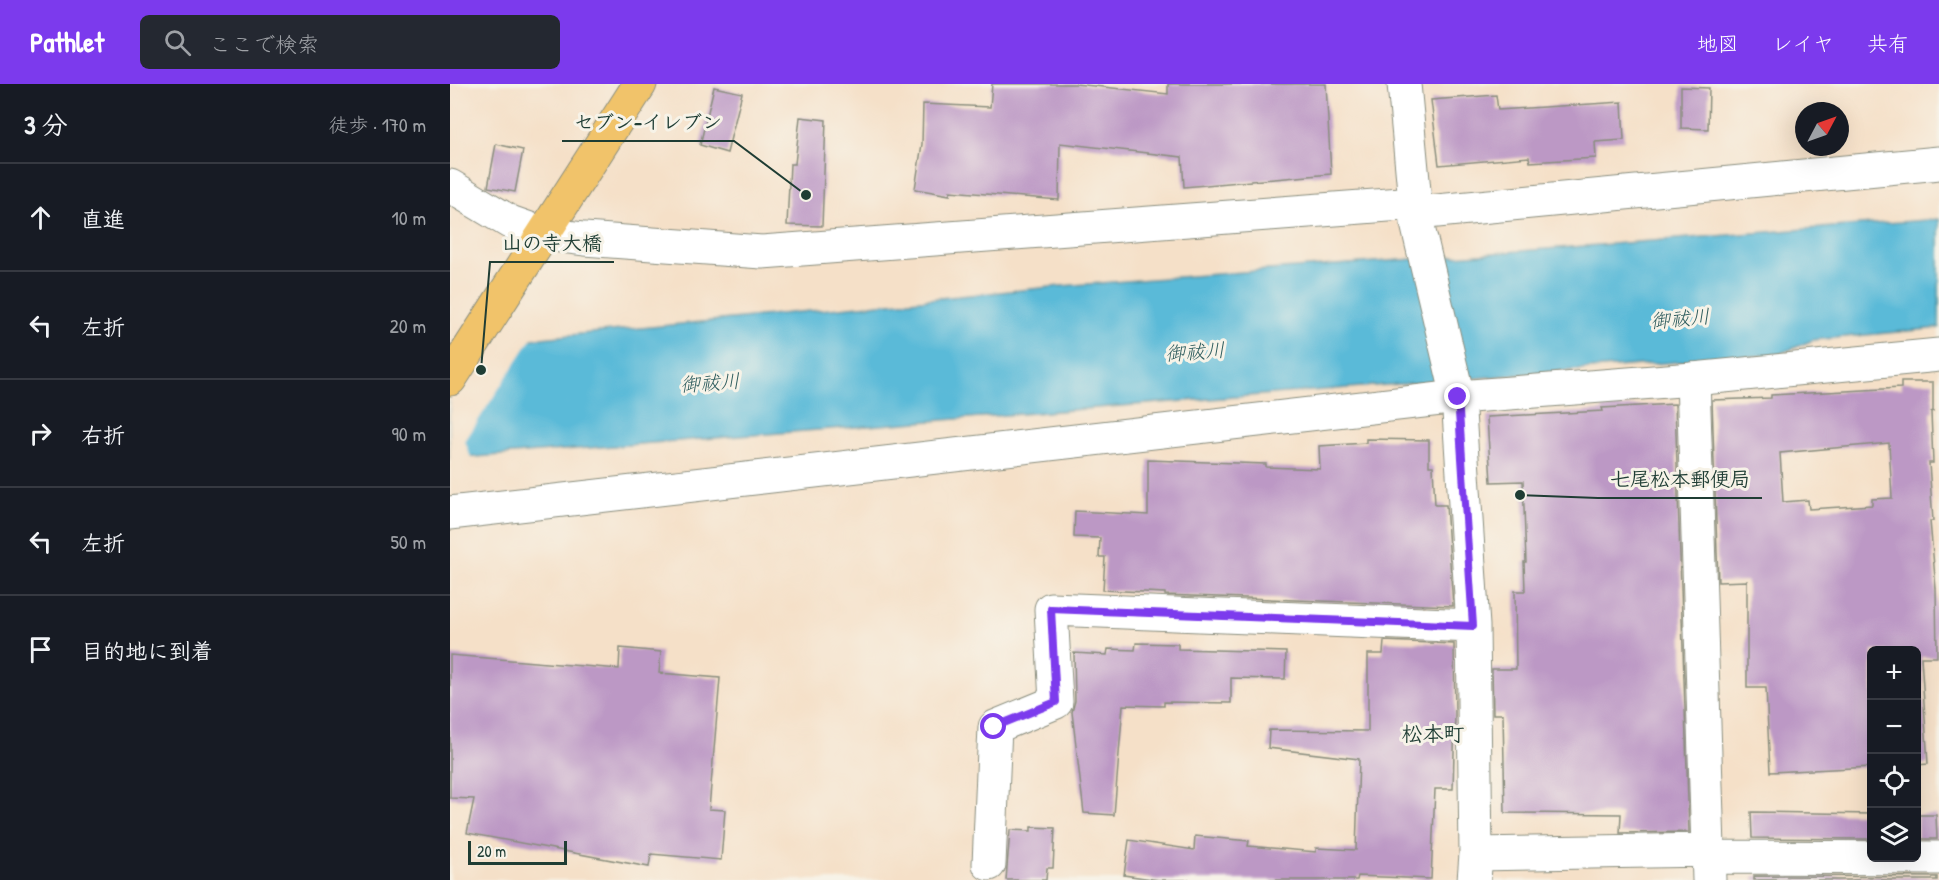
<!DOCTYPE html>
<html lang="ja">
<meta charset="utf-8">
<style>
:root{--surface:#171b24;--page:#242831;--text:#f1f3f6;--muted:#9ea1a6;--line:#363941;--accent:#7c3aed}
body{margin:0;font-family:"Patrick Hand","Klee One",sans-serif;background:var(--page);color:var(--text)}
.controls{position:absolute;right:18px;bottom:18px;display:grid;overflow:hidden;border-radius:9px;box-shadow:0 6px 24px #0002}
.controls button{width:54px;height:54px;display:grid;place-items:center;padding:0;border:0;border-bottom:2px solid var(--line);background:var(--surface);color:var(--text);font:30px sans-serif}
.compass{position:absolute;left:1345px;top:18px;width:54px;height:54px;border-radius:50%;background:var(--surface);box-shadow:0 6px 24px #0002;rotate:49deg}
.scale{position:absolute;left:18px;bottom:15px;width:99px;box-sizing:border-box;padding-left:6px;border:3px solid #1f3d34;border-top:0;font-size:16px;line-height:21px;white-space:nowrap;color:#1f3d34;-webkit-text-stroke:4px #f7f3e8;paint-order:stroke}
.stop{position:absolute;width:18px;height:18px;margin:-14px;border:4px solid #7c3aed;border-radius:50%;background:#fff}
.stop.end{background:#7c3aed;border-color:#fff;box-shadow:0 2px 6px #0008}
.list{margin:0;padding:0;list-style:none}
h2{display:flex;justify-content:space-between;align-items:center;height:78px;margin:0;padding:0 24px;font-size:26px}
h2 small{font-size:20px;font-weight:400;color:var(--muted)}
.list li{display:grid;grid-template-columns:39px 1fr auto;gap:18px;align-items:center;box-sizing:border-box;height:108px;padding:0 24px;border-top:2px solid var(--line)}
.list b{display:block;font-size:22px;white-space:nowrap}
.list em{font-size:20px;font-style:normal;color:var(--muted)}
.icon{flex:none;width:33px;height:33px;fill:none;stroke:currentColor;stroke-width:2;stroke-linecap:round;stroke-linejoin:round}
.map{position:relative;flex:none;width:1489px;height:796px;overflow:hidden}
header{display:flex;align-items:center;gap:36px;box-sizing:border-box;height:84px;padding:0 30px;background:var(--accent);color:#fff}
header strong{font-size:28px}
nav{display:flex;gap:33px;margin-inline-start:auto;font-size:21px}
.search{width:420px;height:54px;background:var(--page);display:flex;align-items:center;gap:15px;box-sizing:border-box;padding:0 21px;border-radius:9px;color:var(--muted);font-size:22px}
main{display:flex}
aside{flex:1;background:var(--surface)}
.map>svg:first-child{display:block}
.water{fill:#5abad8;stroke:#3c7c86;stroke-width:1.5}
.pier{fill:#f5e0c8}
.building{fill:#bc98c5;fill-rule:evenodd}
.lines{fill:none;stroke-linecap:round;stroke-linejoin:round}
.minor-casing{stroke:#8a8e7e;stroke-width:35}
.tertiary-casing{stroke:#8a8e7e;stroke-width:35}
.primary-casing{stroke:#8a8e7e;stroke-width:35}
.minor{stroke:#fff;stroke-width:33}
.tertiary{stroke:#fff;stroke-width:33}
.primary{stroke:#f1c36a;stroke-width:33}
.route{stroke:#7c3aed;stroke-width:8}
.labels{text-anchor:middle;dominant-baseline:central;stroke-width:6;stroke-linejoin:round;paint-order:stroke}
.water-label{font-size:20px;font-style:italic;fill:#2e5c5d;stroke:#f7f3e8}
.quarter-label{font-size:21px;font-weight:bold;fill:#1f3d34;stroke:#f7f3e8}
.leader{fill:none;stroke:#1f3d34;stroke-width:2}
.callout-dot{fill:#1f3d34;stroke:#f7f3e8;stroke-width:2}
.callout-label{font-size:20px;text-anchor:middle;font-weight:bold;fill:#1f3d34;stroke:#f7f3e8;stroke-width:6;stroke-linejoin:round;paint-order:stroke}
</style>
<header>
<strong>Pathlet</strong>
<div class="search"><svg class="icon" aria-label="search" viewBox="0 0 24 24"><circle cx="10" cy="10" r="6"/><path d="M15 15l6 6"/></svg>ここで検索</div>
<nav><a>地図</a><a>レイヤ</a><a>共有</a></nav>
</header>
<main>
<aside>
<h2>3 分<small>徒歩 · 170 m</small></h2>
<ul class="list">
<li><svg class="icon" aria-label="ahead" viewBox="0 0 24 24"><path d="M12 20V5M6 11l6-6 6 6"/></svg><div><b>直進</b></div><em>10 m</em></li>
<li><svg class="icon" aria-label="left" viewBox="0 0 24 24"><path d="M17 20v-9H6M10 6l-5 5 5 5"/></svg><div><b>左折</b></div><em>20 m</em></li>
<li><svg class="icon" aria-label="right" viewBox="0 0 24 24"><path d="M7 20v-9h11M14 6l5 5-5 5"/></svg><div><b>右折</b></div><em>90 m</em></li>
<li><svg class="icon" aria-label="left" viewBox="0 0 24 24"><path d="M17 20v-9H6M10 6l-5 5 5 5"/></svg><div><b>左折</b></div><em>50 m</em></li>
<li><svg class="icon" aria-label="arrive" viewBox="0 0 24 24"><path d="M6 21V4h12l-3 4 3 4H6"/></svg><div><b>目的地に到着</b></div></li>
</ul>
</aside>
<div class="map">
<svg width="1489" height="796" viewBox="0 0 1489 796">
<rect width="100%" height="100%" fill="#f7f3e8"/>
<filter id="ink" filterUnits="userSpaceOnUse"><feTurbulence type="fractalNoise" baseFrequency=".0167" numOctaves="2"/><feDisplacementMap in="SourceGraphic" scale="12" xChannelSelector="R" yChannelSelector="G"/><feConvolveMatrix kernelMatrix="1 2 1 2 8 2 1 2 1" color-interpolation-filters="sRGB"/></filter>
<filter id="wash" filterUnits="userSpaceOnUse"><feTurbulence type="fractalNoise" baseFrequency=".008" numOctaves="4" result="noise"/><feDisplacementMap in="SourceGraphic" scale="24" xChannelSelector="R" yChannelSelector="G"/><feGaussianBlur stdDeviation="1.35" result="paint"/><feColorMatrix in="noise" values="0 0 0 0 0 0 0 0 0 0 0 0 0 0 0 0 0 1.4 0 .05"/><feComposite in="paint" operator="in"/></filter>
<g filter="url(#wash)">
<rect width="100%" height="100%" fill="#f5e0c8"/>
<!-- water -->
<path class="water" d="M1489 135V244L1363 256 1329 270 0 375V263L611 202Z"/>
<!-- pier -->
<path class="pier" d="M83 252 15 357 22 377 0 378V260Z"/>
<g id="blocks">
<!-- building -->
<path class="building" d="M542 0H625L718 10V0H876L881 90 734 103 732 73 610 59 609 116 500 107V111L465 105 472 60 473 20 540 23Z
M264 3 292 9 277 69 250 61Z
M1231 3 1259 4 1258 45 1231 44Z
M1046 11 1048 26 1172 18 1174 56 1145 58 1146 74 1080 78 1079 73 989 81 981 16Z
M350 33 376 36 372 142 337 141 340 80H345Z
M46 60 73 66 65 108 38 103Z
M1451 298H1483V327L1481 328 1483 379H1479L1483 437H1480L1486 505 1487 573H1471L1478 680 1467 681V567H1422V683L1320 688 1316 604H1297V497L1268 498 1262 316 1321 314V311L1451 304ZM1439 359 1442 414 1422 415V421L1359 425 1358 416 1333 418 1330 369Z
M1225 320 1239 748 1170 749 1171 730 1055 729 1053 630H1043L1042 585H1066L1065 507H1075L1074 478H1076L1073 397 1041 398 1037 333 1153 327 1152 324Z
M916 355 979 356V382H983L985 421H996L1003 522 715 511V509L653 506 655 473H649L650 454 624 453 625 427 698 431V376L816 380V383L870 385 869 362 916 359Z
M934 557 1004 560 1005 631 1003 705H985L981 795 908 792 907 796H709L674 791 679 756 744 766 745 752 799 757 798 762 866 768V764L906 766 909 675 818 664 819 646 918 647V570H933Z
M686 559 728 560V565L836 568 835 595 781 594V619L714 618V622L673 621 664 731 634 729 622 628 625 617 624 569 657 571 658 565 685 566Z
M170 564 211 568 209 589 270 594 259 725 275 726 271 776 201 770 199 783 17 749 24 715 0 714V571L169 585Z
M1301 728 1422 730V755L1302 754Z
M1467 731H1486L1487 755H1467Z
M581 743 605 744 603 784H597L596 796H556L560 746 581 747Z
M1304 792 1487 793V796H1304Z"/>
</g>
</g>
<g filter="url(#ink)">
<use href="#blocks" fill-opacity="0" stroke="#8a8e7e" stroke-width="1.5"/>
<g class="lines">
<!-- minor casing -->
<g class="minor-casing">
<path id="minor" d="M954 0 967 139 1008 313 1023 542 1026 770 1024 796
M0 102 60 138 94 150 134 155 312 168 965 119
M966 129 1489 79
M1243 295 1259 796
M1026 770 1259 766
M1259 773 1489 774
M539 780 545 643 606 618 601 525 1023 542"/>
</g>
<!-- tertiary casing -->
<g class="tertiary-casing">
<path id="tertiary" d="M0 429 1008 313 1243 295 1489 271"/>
</g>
<!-- primary casing -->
<g class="primary-casing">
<path id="primary" d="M0 295 190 0"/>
</g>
<!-- minor -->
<use href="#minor" class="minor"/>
<!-- tertiary -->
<use href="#tertiary" class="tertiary"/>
<!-- primary -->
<use href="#primary" class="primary"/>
</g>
</g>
<g class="lines" filter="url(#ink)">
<!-- route -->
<path class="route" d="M544 643 606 618 601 525 1023 542 1008 313"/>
</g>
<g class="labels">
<!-- water labels -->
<g class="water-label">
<text transform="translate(1230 234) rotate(-5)">御祓川</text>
<text transform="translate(745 267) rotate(-4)">御祓川</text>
<text transform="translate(260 298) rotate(-4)">御祓川</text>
</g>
<!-- quarter labels -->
<g class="quarter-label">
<text x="983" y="649">松本町</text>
</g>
</g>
<!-- callouts -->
<path class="leader" d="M356 111L284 57H112M31 286L40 178H164M1070 411L1148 414H1312"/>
<g class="callout-dot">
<circle cx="356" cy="111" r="6"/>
<circle cx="31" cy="286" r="6"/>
<circle cx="1070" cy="411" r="6"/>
</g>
<g class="callout-label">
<text x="198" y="45">セブン-イレブン</text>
<text x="102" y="166">山の寺大橋</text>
<text x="1230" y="402">七尾松本郵便局</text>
</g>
</svg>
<div class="controls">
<button>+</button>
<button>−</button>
<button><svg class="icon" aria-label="locate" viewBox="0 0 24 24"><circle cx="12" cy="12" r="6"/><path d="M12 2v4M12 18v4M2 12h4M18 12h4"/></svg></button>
<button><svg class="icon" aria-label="layers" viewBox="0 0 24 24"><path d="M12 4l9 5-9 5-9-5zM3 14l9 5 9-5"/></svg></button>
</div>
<svg class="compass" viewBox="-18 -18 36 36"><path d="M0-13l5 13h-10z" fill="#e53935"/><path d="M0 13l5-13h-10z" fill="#9ea1a6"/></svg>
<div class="scale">20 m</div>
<div class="stop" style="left:544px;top:643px"></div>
<div class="stop end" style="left:1008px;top:313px"></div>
</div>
</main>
